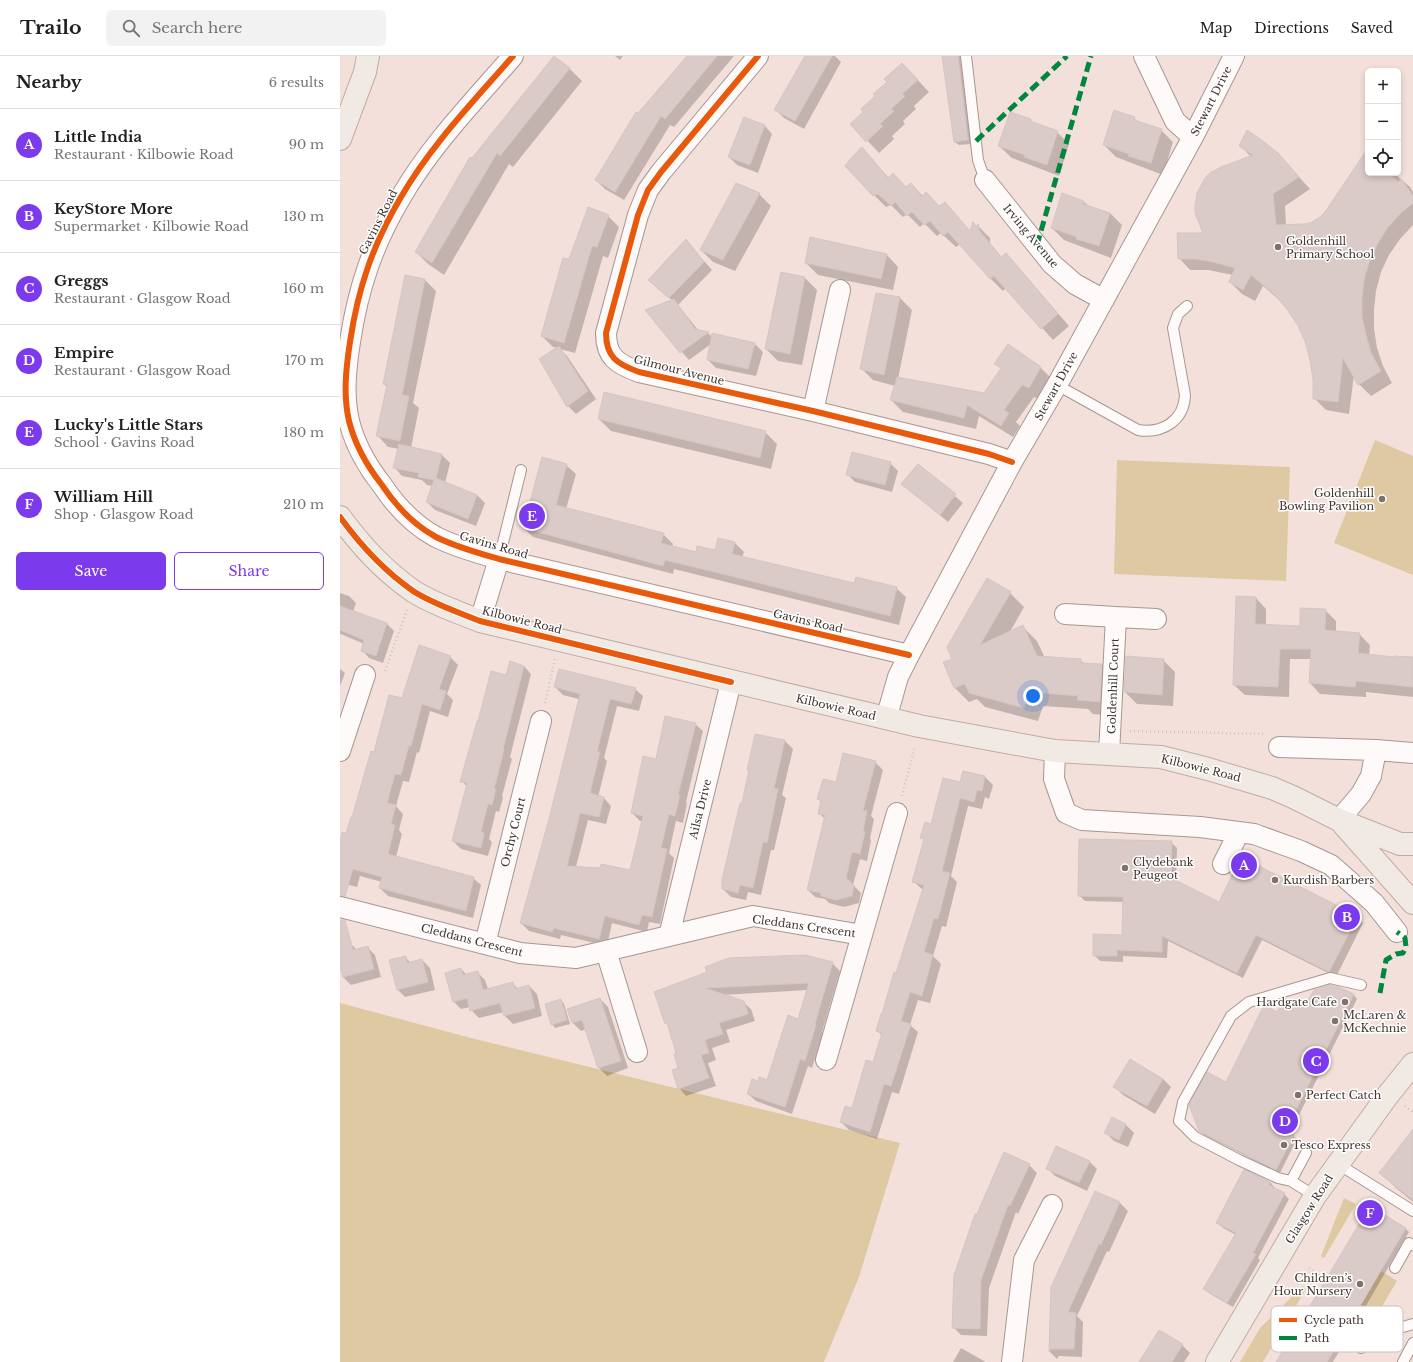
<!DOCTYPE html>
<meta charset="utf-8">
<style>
:root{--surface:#fff;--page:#f2f2f2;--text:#202124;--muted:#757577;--line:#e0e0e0;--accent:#7c3aed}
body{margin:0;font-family:"Libre Baskerville",serif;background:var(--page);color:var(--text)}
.controls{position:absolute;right:12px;top:12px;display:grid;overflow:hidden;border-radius:6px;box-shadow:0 2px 6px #0003}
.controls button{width:36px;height:36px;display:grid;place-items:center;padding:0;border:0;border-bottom:1px solid var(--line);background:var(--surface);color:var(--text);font:20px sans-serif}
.you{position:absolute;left:693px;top:640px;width:14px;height:14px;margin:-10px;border:3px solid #fff;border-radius:50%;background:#1a73e8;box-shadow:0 0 0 6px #1a73e833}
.badge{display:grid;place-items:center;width:26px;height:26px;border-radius:50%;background:var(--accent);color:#fff;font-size:13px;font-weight:700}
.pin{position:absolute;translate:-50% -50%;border:2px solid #fff;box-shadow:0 1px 4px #0006}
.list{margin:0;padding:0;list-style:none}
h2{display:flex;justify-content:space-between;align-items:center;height:52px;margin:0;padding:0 16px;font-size:17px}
h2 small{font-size:13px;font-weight:400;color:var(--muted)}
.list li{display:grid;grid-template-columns:26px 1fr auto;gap:12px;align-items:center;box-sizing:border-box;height:72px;padding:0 16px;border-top:1px solid var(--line)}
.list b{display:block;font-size:15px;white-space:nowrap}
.list p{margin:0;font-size:13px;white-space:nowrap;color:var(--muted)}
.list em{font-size:13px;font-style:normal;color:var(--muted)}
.actions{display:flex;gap:8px;padding:12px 16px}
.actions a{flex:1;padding:9px 0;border:1px solid var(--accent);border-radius:6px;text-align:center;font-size:14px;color:var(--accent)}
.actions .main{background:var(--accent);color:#fff}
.icon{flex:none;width:22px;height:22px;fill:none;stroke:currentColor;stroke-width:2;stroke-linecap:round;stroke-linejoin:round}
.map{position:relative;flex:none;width:1073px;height:1306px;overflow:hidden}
header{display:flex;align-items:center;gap:24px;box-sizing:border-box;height:56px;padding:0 20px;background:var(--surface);border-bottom:1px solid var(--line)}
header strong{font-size:19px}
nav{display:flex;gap:22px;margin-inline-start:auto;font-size:14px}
.search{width:280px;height:36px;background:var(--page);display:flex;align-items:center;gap:10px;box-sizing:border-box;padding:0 14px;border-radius:6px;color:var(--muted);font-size:15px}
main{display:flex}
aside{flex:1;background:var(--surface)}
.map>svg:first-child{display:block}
.green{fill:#dfc9a2}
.shadow{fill:#0003}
.building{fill:#dacac8;stroke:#d5c5c3}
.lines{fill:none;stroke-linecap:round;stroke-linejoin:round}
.service-casing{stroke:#a69792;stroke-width:12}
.minor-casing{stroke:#a69792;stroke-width:22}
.primary-casing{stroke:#c0ada2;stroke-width:24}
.path{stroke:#cdc6c4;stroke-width:2.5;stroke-dasharray:1 3;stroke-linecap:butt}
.service{stroke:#fdfaf9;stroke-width:10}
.minor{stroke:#fdfaf9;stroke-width:20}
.primary{stroke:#f1e9e4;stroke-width:22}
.quiet{stroke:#00873e;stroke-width:5;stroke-dasharray:10 5;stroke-linecap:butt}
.cycleway-casing{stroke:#fff;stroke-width:8}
.cycleway{stroke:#e8590c;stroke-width:6}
.poi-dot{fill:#81716c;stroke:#fff;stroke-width:1.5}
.labels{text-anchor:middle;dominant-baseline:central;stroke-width:3;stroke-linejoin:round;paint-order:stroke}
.street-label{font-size:11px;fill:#433530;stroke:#fff}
.poi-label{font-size:11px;fill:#433530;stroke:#fff;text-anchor:start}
.key{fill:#fff;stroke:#c7c2c1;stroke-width:1}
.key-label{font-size:11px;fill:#433530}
</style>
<header>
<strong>Trailo</strong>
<div class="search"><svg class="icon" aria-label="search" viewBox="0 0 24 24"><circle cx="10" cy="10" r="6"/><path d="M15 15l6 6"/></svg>Search here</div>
<nav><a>Map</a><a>Directions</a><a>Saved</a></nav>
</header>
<main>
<aside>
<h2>Nearby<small>6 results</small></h2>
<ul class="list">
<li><span class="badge">A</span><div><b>Little India</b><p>Restaurant · Kilbowie Road</p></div><em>90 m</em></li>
<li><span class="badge">B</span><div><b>KeyStore More</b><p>Supermarket · Kilbowie Road</p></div><em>130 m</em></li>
<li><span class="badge">C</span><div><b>Greggs</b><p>Restaurant · Glasgow Road</p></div><em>160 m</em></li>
<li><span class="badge">D</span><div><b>Empire</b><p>Restaurant · Glasgow Road</p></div><em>170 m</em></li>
<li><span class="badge">E</span><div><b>Lucky's Little Stars</b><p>School · Gavins Road</p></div><em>180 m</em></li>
<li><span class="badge">F</span><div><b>William Hill</b><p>Shop · Glasgow Road</p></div><em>210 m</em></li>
</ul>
<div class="actions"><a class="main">Save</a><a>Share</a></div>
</aside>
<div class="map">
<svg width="1073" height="1306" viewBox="0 0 1073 1306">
<rect width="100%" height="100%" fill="#f4e0da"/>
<!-- green -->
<path class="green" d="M1035 384 1073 400V519L994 487Z
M777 404 950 411 946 525 774 518Z
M0 947 131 982 560 1087 519 1221 484 1306H0Z
M1004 1142 1016 1148 984 1202 981 1200Z
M1041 1215 1057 1225 1035 1262 1019 1252Z
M962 1231 966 1233 923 1306H900L920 1272Z"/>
<!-- shadow -->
<path class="shadow" d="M275 0H283L280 4Z
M348 0H394L334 71 330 69 284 144 265 133 256 124 298 58Z
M466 0H495L501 6 464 73 444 62 436 54Z
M603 0H620L631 88 619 89 615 86Z
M215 1 230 13 242 25 173 111 169 108 104 219 88 208 76 196 132 103Z
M574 20 589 36 574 50 576 53 563 65 565 68 552 80 554 83 539 97 512 68 525 56 548 26Z
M794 62 799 67 821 74 833 86 823 119 776 101 764 89Z
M690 64 695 68 717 76 729 88 719 120 672 102 659 90Z
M425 70 432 78 418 117 397 109 389 101Z
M900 89 938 98 970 133 945 150 946 170 970 168 981 162 1028 100V117H1054L1070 131 1073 136V169L1060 183 1049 199 1041 216 1036 235 1034 254V273L1037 292 1043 310 1052 327 1031 340 1019 328 1014 319 1009 358 986 354 974 342V323L966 285 958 267 942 246 923 230 915 245 902 238 890 226 893 219 868 214H850L839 202 864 178 911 101Z
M522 93 549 122 566 132 571 128 584 141 600 151 630 176 638 170 650 182V187L662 202 666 198 677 210 729 270 713 284 666 232 663 235 651 223 620 188 616 191 601 177 597 180 584 167 580 171 567 158 563 161 551 149 546 151 534 139Z
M419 138 431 150 395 215 373 206 361 194Z
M723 139 744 146 749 150 770 157 782 169 771 202 724 184 712 172Z
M268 160 279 171 268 202 263 200 235 297 220 293 227 300 256 343 236 358 228 350 219 292 213 291 202 280 229 205Z
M346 185 372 214 338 249 358 274 368 277 372 281 415 288 423 296 416 320 376 312 368 304 371 288 349 304 306 255 333 245 317 232Z
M546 198 558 211 553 234 478 219 466 207Z
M66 220 85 224 96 235 73 347 79 352 71 392 102 399 110 407 105 427 137 439 145 447 136 470 95 454 87 446 93 430 87 429 82 424 62 420 55 412 59 393 48 391 38 380 47 331 44 328Z
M465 222 477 234 462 309 438 305 426 293Z
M537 238 560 242 572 254 558 323 644 338 661 313 656 307 668 290 701 312 713 324 701 344 694 341 676 366 680 370 673 381 639 360 636 373 563 356 551 344 555 330 533 324 521 312Z
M259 363 425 376 437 388 431 413 271 375Z
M550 407 558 415 552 436 515 426 507 418Z
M226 409 236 418 226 453 323 478 333 488 332 491 357 497 376 495 394 486 404 496 402 501 515 529 556 532 566 541 559 569 334 513 333 518 193 481 184 472Z
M578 409 623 447 608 466 563 428Z
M0 537 9 540 16 547 13 556 47 568 54 575 43 607 29 602 22 594 24 588 1 578 0 579Z
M670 537 684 551 670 576 682 570 697 585 705 602 740 604 745 608 762 609 776 624 774 660 753 658 748 653 703 650 698 665 645 651 637 643 629 646 615 632 605 607 613 604Z
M916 542 926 553V570L961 571 985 554 996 565V576L1019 578 1030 589 1029 600 1073 602V641L1026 636V641L980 638 970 627 972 603H950L949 641 905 639 894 629Z
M110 601 118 609 107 638 113 644 108 661 90 655 79 697 77 696 69 726 63 725 56 750 63 758 59 774 62 778 56 801 133 822 141 829 133 862 48 840 40 832 42 826 20 820 17 831 0 827V790L7 779 13 763 34 697 62 643Z
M823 604 835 616 833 650 797 648 785 636Z
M184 610 191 618 170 701 172 703 162 740 163 742 159 756 156 755 149 783 152 786 148 800 121 793 113 785 127 731 122 725 139 666 166 620Z
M0 613 5 617 0 630Z
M215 631 295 633 303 640 299 655 277 650 264 702 267 705 258 741 264 742 271 750 266 768 248 764 236 811 291 816 302 765H300L292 757 317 704 355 668 363 675 346 746 347 747 343 767 336 765 329 797 334 802 320 868 309 866 307 876 272 867 267 890 221 879 220 883 189 875 181 867 210 764 239 643 223 639Z
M416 679 445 685 453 693 442 739 446 742 434 794H431L421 839 408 836 406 844 391 841 383 833 402 749 410 715 408 713Z
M535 706 543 714 531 760 534 763 530 782 531 784 527 805 520 803 513 829 521 837 519 847 504 851 489 847 485 843 475 841 468 834 485 763 479 757 482 746 478 743 497 727Z
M645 721 653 729 649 743 645 741 642 753 628 750 611 820 617 826 606 871 602 870 593 900 601 908 590 947 578 944 570 969 578 976 559 1038 552 1036 537 1083 509 1074 501 1066 512 1053 534 1008 542 980 537 974 557 918 583 834 573 825 585 784 582 781 592 769 620 727Z
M831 786 837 792 836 826 879 848 1017 861 1023 867 996 921 922 884 903 922 828 885 827 902 783 900V906L760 905 754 899 783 880 784 846 745 845 739 839Z
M11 888 17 894 27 891 35 899 41 921 11 929 3 921 0 908V891Z
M65 901 71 907 82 904 90 912 95 934 65 941 57 933Z
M492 907 500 915 482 976 483 977 472 1012 468 1010 452 1058 416 1045 408 1038 419 1026 427 1025 459 964 468 934 382 939 403 946 411 953 415 965 386 974 390 986 372 992 376 1004 368 1007 376 1030 346 1040 339 1032 340 1012 338 997 329 970 326 967 315 936Z
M121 913 127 919 137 916 145 924 148 933 172 927 178 933 189 930 197 938 202 960 173 968 165 960 164 956 139 962 131 954 130 951 121 953 114 946Z
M998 932 1014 939 1017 943 950 1077 957 1083 940 1117 864 1079 860 1075 886 1027 937 957 965 953Z
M260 943 268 951 288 1012 267 1020 259 1012 246 973 241 975 233 967Z
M221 944 224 948 230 968 215 972 212 968Z
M790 1004 823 1023 831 1031 815 1058 783 1039 775 1031Z
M772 1063 786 1069 794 1077 788 1091 774 1085 766 1077Z
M1073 1075V1146L1056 1132 1040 1116Z
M749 1105 757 1113 747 1135 715 1120 707 1112Z
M689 1109 697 1117 678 1158 676 1156 649 1232 647 1280 621 1279 613 1271 615 1219Z
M930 1126 935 1132 934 1133 944 1138 949 1143 918 1202 920 1204 893 1251 870 1238 865 1233 896 1179 883 1172 878 1167Z
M755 1136 780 1147 788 1155 769 1196 767 1195 737 1260 743 1266 742 1301 719 1300 717 1303 710 1296 712 1231Z
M1030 1151 1066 1173 1069 1176 993 1306H938Z
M842 1289 850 1297 844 1306H800Z
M621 1292 644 1305 645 1306H613Z"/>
<!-- building -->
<path class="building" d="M214 0 230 12 160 100 157 97 92 207 75 196 130 101 132 102Z
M347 0H377L325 63 321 60 275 136 255 124 296 56 298 57Z
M465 0H492L455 65 434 54Z
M602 0H618L628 84 614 86Z
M562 7 578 24 562 38 565 40 551 53 554 55 540 68 543 70 526 86 510 68 523 56 521 53 535 40 533 38 547 26 544 23Z
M774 54 795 61 794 64 822 73 811 107 788 100 789 98 763 89Z
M670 56 691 63 690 65 718 75 707 109 684 101 685 99 658 90Z
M404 61 425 69 410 109 388 101Z
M907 74 923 85 938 97 959 121 933 138 936 169 964 168 970 167 980 161 985 156 1028 92V117H1048L1058 126 1061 123 1073 140V147L1061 157 1048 171 1038 187 1030 204 1024 223 1022 242V261L1026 279 1031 297 1041 315 1018 329 1003 302 998 346 973 343V323L970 304 965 285 957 268 946 252 934 238 911 219 903 234 889 226 895 212 873 206 855 203H838L837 177H863L855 157V150L857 137 865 122 870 117 881 111 913 99 899 90Z
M522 91 548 122 553 117 566 131 571 127 582 141 586 136 599 150 605 146 630 175 633 166 636 170 638 168 639 174 661 201 666 197 718 258 701 273 654 220 650 223 608 176 603 180 590 165 584 169 572 156 567 160 555 146 551 150 538 138 533 140 505 110 512 101Z
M396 127 420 137 383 204 360 194Z
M722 137 744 145 743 148 770 157 759 190 736 183 737 181 711 172Z
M248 151 269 159 257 191 252 190 224 287 201 280 223 202 229 203Z
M470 181 547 198 541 223 465 207Z
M346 183 364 206 329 242 308 224Z
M441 216 465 221 450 298 425 293Z
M65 219 85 223 62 339 69 340 60 385 36 380 47 329 43 328Z
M536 237 560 241 544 319 520 313Z
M334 243 355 273 369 276 340 297 305 254Z
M372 277 415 287 408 313 367 304Z
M668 288 701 311 689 332 682 329 664 354 669 357 661 370 627 349 624 362 550 344 557 321 644 337 661 312 654 308Z
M219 290 248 335 227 351 199 303Z
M264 336 426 375 420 402 258 363Z
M59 388 102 398 96 422 137 439 128 463 86 446 94 424 78 421 79 417 53 412Z
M512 396 551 406 545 429 506 419Z
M202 401 227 408 216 449 324 477 321 487 356 496 357 490 375 494 378 482 395 486 392 498 514 527 516 521 557 531 550 560 403 523 325 504 323 510 183 472Z
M578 408 616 438 600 459 561 428Z
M647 522 671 536 640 589 683 569 697 600 741 603V607L762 608 760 646 737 644 738 640 688 636 684 652 629 637 625 628 614 632 603 606 612 603 607 591Z
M896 540 916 541 915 568 960 570V552L986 553 985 574 1020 577 1018 597 1054 601V600L1073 601V631L1016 625 1015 631 969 627 971 593H940L938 631 893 629Z
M0 550 47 567 36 600 21 595 24 584 0 574Z
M79 589 111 600 99 633 106 635 100 654 82 648 71 690 69 689 61 719 55 718 47 747 56 749 51 768 55 769 48 798 134 821 126 855 39 832 42 821 13 813 5 840H0V786L2 776 6 777 11 761H12L31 695 34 696 49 639 62 642Z
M786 600 824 603 822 639 784 636Z
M170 605 184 610 163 693 164 694 154 733H156L152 749 148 748 141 776 144 777 141 792 112 785 127 727 120 726 137 665H138L151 615 166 619Z
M219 613 296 632 291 648 270 643 257 696H260L250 737 264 741 259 761 240 757 227 810 260 812 261 808 290 814 303 760 291 757 303 700 316 703 325 660 356 667 338 739H340L335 760 329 758 321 792 327 793 312 861 302 859 299 869 265 860 259 883 214 872 212 876 180 867 209 763 240 638 214 631Z
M415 678 445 684 434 732 438 733 427 787 423 786 413 832 400 829 398 837 382 833V824L400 747H402L409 714H407Z
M503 697 536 705 523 754 527 755 523 775 525 776 520 798 512 796 506 822 514 829 512 840 496 844 481 840V837L467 834 485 759 478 758 481 744 477 743 483 723 496 726Z
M623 715 645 720 642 735 637 734 634 746 620 742 602 815 610 817 598 863 594 862 584 896 593 899 582 940 570 936 561 965 571 968 551 1030 544 1028 530 1076 500 1066 505 1050 512 1052 526 1004 533 1006 542 977 536 975 541 958H542L554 916 556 917 584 829 572 826 584 783 580 782 585 766 591 768 603 722 620 726Z
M739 783 832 785 831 822 879 846 901 801 1018 860 989 916 916 879 897 917 822 880V896L777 894V900H753V878L782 879 783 841 738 840Z
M0 864H5L13 894 28 890 34 913 3 921 0 912Z
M465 899 493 906 475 968 476 969 465 1005 460 1003 445 1051 407 1038 412 1023 418 1025 419 1021 427 1024 448 959 458 963 469 927 365 932 404 945 408 958 379 967 383 978 365 984 369 997 361 999 369 1022 338 1033 332 1014 338 1012 334 998 336 997 327 967 325 968 314 936 367 916 365 911 389 902Z
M66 900 67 907 82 903 88 926 57 934 49 904Z
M121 912 123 919 138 915 143 934 173 926 175 933 189 929 195 952 164 960 160 947 130 955 127 942 113 946 105 917Z
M990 929 999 931 1014 938 946 1074 954 1079 936 1114 859 1075 849 1049 853 1041 867 1016 886 1026 924 949 937 956 944 942H945L964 952 974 934Z
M260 942 281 1005 258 1012 242 964 232 967 227 953Z
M221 943 227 964 211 969 205 948Z
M790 1003 823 1023 807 1050 773 1031Z
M772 1061 786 1068 779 1084 764 1077Z
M1073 1073V1144L1039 1117Z
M716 1090 750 1105 739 1127 706 1113Z
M664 1096 690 1108 670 1150 668 1149 641 1224 640 1273 612 1272 614 1219 635 1158H637Z
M904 1113 930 1126 929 1129 945 1137 913 1197 916 1198 887 1247 863 1233 896 1177 876 1167Z
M755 1135 780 1146 761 1189 759 1188 728 1256 736 1257 734 1293H711L709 1296 711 1231Z
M1030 1150 1066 1172 987 1306H936Z
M819 1274 843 1288 832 1306H799Z"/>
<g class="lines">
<!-- service casing -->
<g class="service-casing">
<path id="service" d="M626 0 638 104 645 124
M717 329 798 374C822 378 844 365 845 339L833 272 838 258 847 250
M159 503 181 414
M966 1097 951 1125 938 1122 899 1104 855 1081 839 1065 843 1046 891 960 909 946 990 922 1021 929
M998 1108 1073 1155
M951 1125 975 1140
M1055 1212 1069 1187 1073 1189
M1021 1292 1056 1273 1073 1268
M1063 1306 1073 1287"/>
</g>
<!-- minor casing -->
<g class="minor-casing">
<path id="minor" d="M173 0C134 45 91 89 61 141 33 188 18 232 10 286 6 312 3 339 9 365 15 389 27 410 42 429 56 450 74 469 96 481 116 491 138 497 159 503L569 599
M418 0 321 116 308 134 298 159 266 277C266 301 277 308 299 316L473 355 649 398 672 406
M804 0 835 65 846 75 854 79
M645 124 712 208 735 228 764 244
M473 355 500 234
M725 558 776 561 769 698
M776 561 816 563
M140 565 159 503
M546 663 558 621 569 599 672 406 717 329 854 79 894 0
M939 691 1036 694 1073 697
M0 695 25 619
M715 695 714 723 726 757 742 764 860 771 914 778 961 795 991 809 1034 847 1057 876
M999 764 1021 738 1031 720 1036 694
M883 808 899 776
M0 851 180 897 236 902 413 860 522 879
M329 880 391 626
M145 888 201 665
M266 895 297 996
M486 1004 557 757
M672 1306 684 1204 712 1149"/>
</g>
<!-- primary casing -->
<g class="primary-casing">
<path id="primary" d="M0 83 25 16 28 0
M0 461C21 490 43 514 73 535 93 548 118 556 140 565L579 670 715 695 821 701 868 713 932 732 953 741 999 764 1060 788H1073
M1003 768 1073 847
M877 1306 975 1140 1048 1039 1073 1008"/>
</g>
<!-- path -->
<path class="path" d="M45 615 67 554
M205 647 215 603
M790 675 925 678
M562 740 575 690
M1065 1050 1073 1056
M969 1212 981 1220"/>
<!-- service -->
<use href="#service" class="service"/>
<!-- minor -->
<use href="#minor" class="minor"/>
<!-- primary -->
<use href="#primary" class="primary"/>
<!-- quiet -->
<path class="quiet" d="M636 85 727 0
M697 189 751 0
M1040 937 1046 904 1056 898 1063 897 1066 891 1065 882 1057 876"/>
<!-- cycleway casing -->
<g class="cycleway-casing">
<path id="cycleway" d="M173 0C134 45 91 89 61 141 33 188 18 232 10 286 6 312 3 339 9 365 15 389 27 410 42 429 56 450 74 469 96 481 116 491 138 497 159 503L569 599
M418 0 321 116 308 134 298 159 266 277C266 301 277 308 299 316L473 355 649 398 672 406
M0 461C21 490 43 514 73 535 93 548 118 556 140 565L391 626"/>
</g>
<!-- cycleway -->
<use href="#cycleway" class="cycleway"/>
</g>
<!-- markers -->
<g class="poi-dot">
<circle cx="938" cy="191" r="4"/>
<circle cx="1042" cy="443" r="4"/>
<circle cx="785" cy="812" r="4"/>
<circle cx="935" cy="824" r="4"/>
<circle cx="1005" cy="946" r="4"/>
<circle cx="995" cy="965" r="4"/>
<circle cx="958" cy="1039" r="4"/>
<circle cx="944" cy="1089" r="4"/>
<circle cx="1020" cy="1228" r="4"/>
</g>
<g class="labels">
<!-- street labels -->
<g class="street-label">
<text transform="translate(871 45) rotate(-63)">Stewart Drive</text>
<text transform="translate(38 166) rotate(-63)">Gavins Road</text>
<text transform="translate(691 180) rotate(50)">Irving Avenue</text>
<text transform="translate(339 314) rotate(14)">Gilmour Avenue</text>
<text transform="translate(716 330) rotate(-61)">Stewart Drive</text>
<text transform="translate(154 489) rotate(16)">Gavins Road</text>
<text transform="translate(182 564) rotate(14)">Kilbowie Road</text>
<text transform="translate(468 565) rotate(13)">Gavins Road</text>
<text transform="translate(773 630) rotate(-88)">Goldenhill Court</text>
<text transform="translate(496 651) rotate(13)">Kilbowie Road</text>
<text transform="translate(861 712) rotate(14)">Kilbowie Road</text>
<text transform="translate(360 753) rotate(-76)">Ailsa Drive</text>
<text transform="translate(173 776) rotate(-76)">Orchy Court</text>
<text transform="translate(464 870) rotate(8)">Cleddans Crescent</text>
<text transform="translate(132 884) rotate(14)">Cleddans Crescent</text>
<text transform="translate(969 1153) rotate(-58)">Glasgow Road</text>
</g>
<!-- poi labels -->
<g class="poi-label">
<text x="946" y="185">Goldenhill<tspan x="946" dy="13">Primary School</tspan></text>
<text x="1034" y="437" text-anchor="end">Goldenhill<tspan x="1034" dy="13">Bowling Pavilion</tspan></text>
<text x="793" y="806">Clydebank<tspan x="793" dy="13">Peugeot</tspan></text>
<text x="943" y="824">Kurdish Barbers</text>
<text x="997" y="946" text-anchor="end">Hardgate Cafe</text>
<text x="1003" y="959">McLaren &amp;<tspan x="1003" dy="13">McKechnie</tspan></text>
<text x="966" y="1039">Perfect Catch</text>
<text x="952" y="1089">Tesco Express</text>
<text x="1012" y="1222" text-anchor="end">Children’s<tspan x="1012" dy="13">Hour Nursery</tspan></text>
</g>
</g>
<!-- legend -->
<rect x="931" y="1250" width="132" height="46" rx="6" class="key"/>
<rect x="939" y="1262" width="18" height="4" fill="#e8590c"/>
<rect x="939" y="1280" width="18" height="4" fill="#00873e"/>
<g class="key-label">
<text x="964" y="1268">Cycle path</text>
<text x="964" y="1286">Path</text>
</g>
</svg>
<div class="controls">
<button>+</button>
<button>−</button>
<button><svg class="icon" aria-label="locate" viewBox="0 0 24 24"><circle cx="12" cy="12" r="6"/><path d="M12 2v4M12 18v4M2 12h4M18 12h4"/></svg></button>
</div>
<div class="you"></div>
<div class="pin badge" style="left:904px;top:809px">A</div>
<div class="pin badge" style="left:1007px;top:861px">B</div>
<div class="pin badge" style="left:976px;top:1005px">C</div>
<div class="pin badge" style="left:945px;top:1065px">D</div>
<div class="pin badge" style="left:192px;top:460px">E</div>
<div class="pin badge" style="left:1030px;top:1157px">F</div>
</div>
</main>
